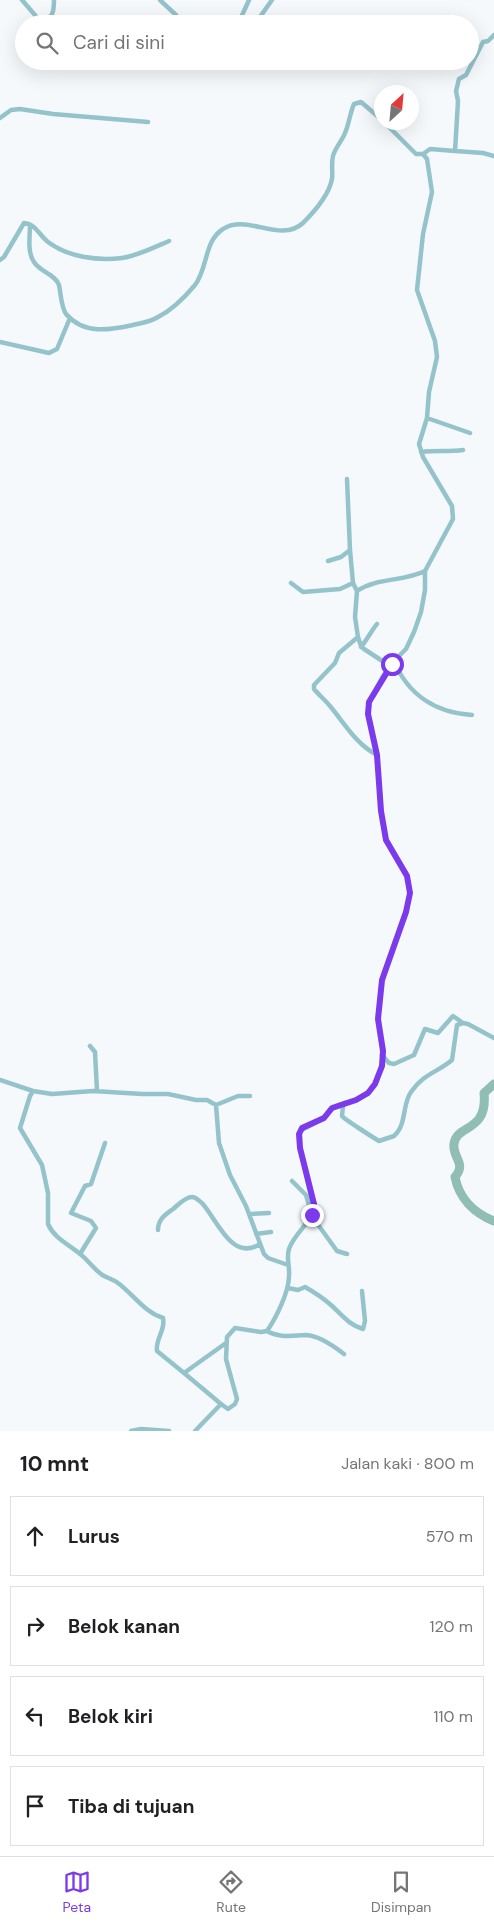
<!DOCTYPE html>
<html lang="id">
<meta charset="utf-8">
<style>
:root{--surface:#fff;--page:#f2f2f2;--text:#202124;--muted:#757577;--line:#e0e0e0;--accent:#7c3aed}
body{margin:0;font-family:"DM Sans",sans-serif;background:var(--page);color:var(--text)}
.compass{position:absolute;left:374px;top:85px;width:45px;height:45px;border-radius:50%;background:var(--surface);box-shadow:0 5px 20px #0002;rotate:26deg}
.stop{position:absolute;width:15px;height:15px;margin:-11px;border:4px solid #7c3aed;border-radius:50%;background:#fff}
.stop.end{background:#7c3aed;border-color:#fff;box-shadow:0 1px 5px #0008}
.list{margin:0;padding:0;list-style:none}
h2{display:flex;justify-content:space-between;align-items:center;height:65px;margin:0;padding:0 20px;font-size:21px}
h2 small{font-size:16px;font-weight:400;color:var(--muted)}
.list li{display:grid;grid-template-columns:32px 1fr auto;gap:15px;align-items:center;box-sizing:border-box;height:80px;margin:0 10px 10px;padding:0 10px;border:1px solid var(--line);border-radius:0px}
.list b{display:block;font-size:19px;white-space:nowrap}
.list em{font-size:16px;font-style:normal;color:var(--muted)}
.icon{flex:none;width:28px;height:28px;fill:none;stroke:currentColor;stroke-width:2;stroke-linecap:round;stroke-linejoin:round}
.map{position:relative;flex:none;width:494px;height:1431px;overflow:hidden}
.search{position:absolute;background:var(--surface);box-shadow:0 5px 20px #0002;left:15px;right:15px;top:15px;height:55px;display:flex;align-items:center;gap:12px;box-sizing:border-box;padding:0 18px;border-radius:28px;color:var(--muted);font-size:19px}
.sheet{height:425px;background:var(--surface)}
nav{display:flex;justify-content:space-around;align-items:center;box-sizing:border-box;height:70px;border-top:1px solid var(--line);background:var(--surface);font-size:14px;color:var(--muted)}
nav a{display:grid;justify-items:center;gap:2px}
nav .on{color:var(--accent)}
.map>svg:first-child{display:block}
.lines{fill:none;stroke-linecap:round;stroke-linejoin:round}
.river{stroke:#90beb4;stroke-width:9}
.minor{stroke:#95c3cc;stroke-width:4.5}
.route{stroke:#7c3aed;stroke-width:6}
</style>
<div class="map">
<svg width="494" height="1431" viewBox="0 0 494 1431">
<rect width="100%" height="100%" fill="#f5f9fb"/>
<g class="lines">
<!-- river -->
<path class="river" d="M494 1084 484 1093C488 1133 456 1124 454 1144 452 1158 467 1163 455 1177 459 1198 474 1213 494 1221"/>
<!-- minor -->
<path class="minor" d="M22 0 41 22C53 18 54 12 54 0
M160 0 176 15 180 24
M238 24 249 0
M255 24 272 0
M494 35 488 41 483 42 466 75 459 79 456 91 458 101 455 151 430 149 423 154 427 159 432 192 423 234 417 290 435 341 437 357 429 392 427 418 419 444 423 457 452 506 453 519 425 571V590L421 612 414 632 406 649 394 661 383 676 369 702 368 714 377 755 381 811 386 840 407 875 410 893 406 912 382 980 378 1019 383 1051 382 1066 375 1084 368 1093 356 1100 345 1103 343 1106 342 1116C344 1119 374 1138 379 1141L394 1136C407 1125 402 1104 411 1092 423 1074 438 1072 452 1060L457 1025 463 1023 468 1024 494 1038
M0 118 11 110 20 109 53 114 148 122
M384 122 416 154H423
M455 151 483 153 494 156
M30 225C30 236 27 252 34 262 40 272 55 274 59 285 61 294 61 307 66 314 84 335 110 330 133 325 142 323 150 322 158 317 172 310 185 297 195 285 208 268 204 241 223 229 247 213 280 244 303 223 314 212 329 195 332 179 333 172 331 164 333 156 335 148 342 141 345 133 349 124 350 113 354 104L361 102 382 120
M0 260 4 257 24 223C36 224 39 235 48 242 68 257 97 261 122 258 137 256 155 247 169 241
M0 342 49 353 57 349 70 318
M427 418 470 433
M421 452C436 450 449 452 463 450
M347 479 350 550 353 583 357 591 355 617 358 637 361 646 364 649 390 666
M328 561 341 557 350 550
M291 583 303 592 340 589 353 583
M357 591C378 577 403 582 425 571
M358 637 339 653 335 663 314 685V689C319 695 325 700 330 706 345 724 356 744 377 755
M361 647C366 641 374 627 377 624
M394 661C408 695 436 713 472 715
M90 1046 95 1052 97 1091
M382 1055 389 1063 394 1064 414 1055 425 1029 438 1033 453 1016 463 1023
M0 1080 33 1091 52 1094 93 1091 142 1094H168L196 1100H207L216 1105 238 1096H250
M33 1091 30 1096 20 1128 42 1165 48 1193V1224C54 1238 68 1244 79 1253 87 1259 93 1268 101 1274 106 1278 113 1279 118 1283 134 1295 144 1312 163 1318 166 1330 155 1339 157 1351L184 1373
M216 1105 219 1143 230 1175 246 1206 264 1254 268 1258 288 1265
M292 1181 306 1195 312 1215
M249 1214 269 1213
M310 1219 319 1226 337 1251 347 1254
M158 1230C158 1219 165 1215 173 1209 178 1205 185 1197 192 1197 196 1197 199 1201 202 1203 218 1221 232 1262 260 1244
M256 1234 271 1232
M80 1254 96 1228 91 1221 71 1213 85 1186 91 1184 105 1143
M288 1288 298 1290 305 1287C314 1292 323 1298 331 1305 342 1315 349 1325 363 1329L365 1321 362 1291
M267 1331C279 1338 292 1336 305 1335 318 1335 335 1347 344 1354
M221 1404 228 1409 235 1404 237 1399 226 1359 227 1337 235 1328 261 1332 267 1331C276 1318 289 1292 289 1276 290 1267 286 1258 289 1249 294 1234 309 1225 314 1209L300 1148V1131L324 1118 332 1108 344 1103
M131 1431 141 1429 169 1431
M195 1431 221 1404 184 1373 226 1343"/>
</g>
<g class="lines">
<!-- route -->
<path class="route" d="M312 1215 314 1204 300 1148 299 1134 302 1128 324 1118 332 1108 356 1100 368 1093 375 1084 382 1066 383 1051 378 1019 382 980 406 912 410 893 407 876 386 840 381 811 377 755 368 714 369 702 392 664"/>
</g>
</svg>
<svg class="compass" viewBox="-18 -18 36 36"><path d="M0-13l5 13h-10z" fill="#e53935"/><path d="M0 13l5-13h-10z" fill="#757577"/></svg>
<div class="stop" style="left:392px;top:664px"></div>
<div class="stop end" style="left:312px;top:1215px"></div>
<div class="search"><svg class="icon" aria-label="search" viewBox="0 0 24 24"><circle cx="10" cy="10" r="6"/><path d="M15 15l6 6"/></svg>Cari di sini</div>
</div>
<section class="sheet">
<h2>10 mnt<small>Jalan kaki · 800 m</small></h2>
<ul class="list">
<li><svg class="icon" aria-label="ahead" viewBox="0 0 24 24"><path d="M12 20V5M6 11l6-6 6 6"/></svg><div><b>Lurus</b></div><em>570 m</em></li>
<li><svg class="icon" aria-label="right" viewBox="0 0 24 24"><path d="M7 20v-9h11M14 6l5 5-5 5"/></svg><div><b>Belok kanan</b></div><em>120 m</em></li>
<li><svg class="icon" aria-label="left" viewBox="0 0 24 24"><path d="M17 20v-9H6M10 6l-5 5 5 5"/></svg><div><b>Belok kiri</b></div><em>110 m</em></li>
<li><svg class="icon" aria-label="arrive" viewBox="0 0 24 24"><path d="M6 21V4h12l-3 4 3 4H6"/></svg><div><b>Tiba di tujuan</b></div></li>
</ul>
</section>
<nav>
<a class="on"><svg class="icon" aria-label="map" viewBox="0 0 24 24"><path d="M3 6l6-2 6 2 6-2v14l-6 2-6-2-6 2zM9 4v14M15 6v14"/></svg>Peta</a>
<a><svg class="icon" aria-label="directions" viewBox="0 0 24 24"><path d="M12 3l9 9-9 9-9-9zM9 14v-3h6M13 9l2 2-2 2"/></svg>Rute</a>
<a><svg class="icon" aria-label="saved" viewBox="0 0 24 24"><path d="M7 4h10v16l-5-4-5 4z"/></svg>Disimpan</a>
</nav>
